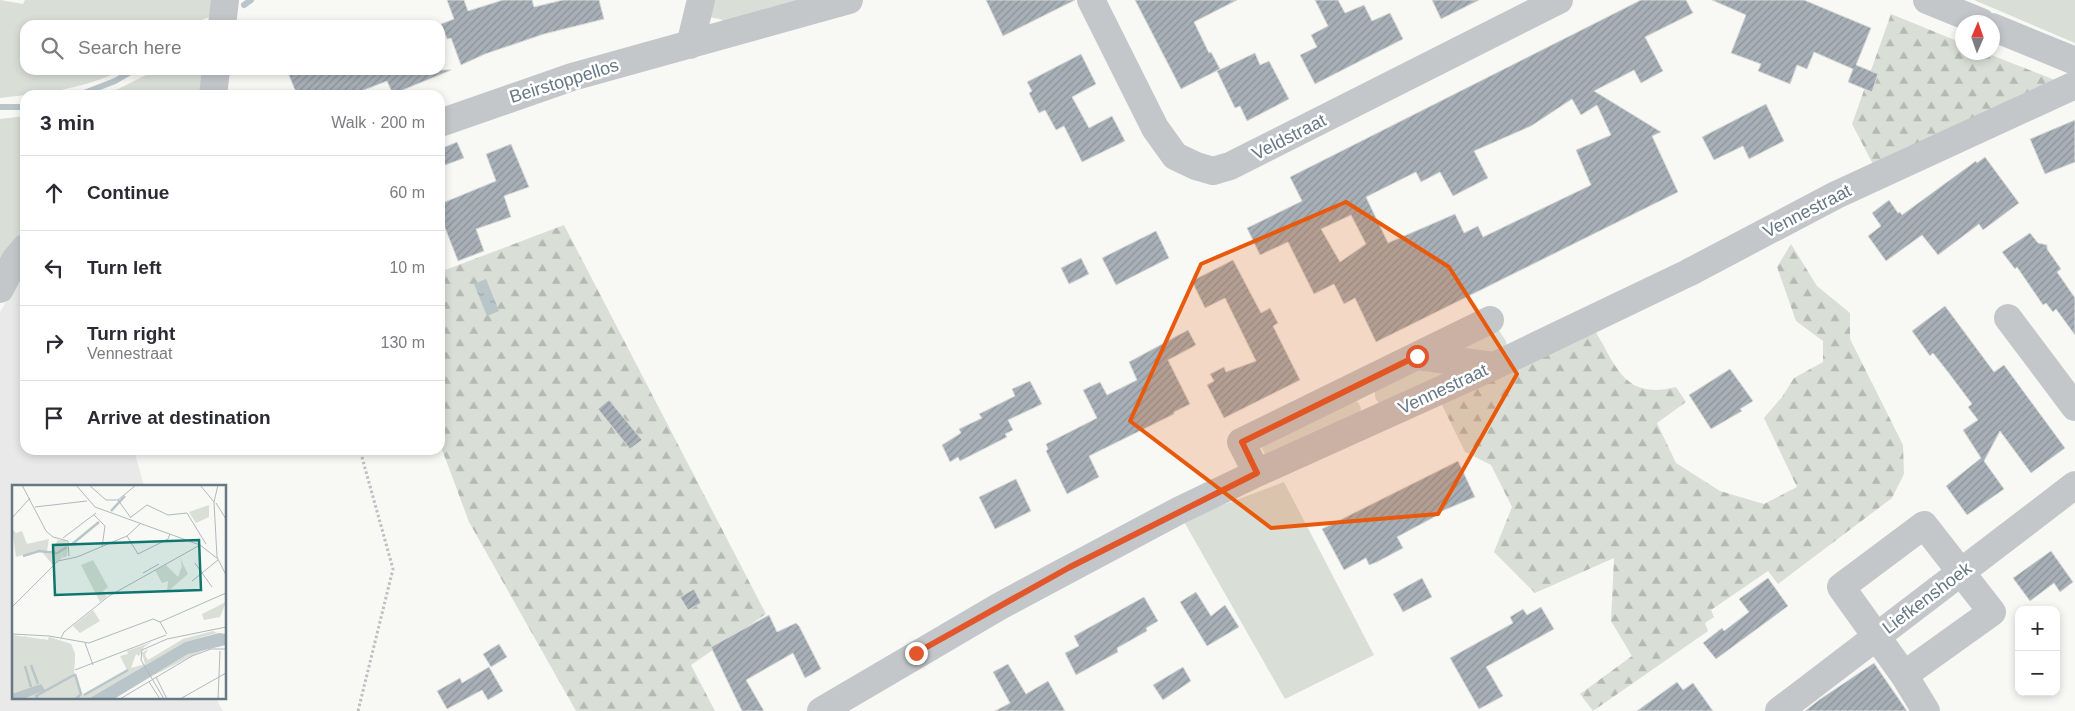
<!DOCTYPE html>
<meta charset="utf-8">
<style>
:root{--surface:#fff;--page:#f2f2f3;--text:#2b2b33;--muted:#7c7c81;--line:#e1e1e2}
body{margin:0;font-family:Arial,sans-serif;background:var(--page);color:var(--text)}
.controls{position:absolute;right:15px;bottom:15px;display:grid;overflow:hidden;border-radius:10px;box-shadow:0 2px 8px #0003}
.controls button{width:45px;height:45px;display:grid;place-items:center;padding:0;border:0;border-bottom:1px solid var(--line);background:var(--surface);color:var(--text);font:25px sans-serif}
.compass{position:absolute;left:1955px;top:15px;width:45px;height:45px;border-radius:50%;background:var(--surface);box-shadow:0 2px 8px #0003;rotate:2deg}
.stop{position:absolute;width:15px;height:15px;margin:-11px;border:4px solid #e1562b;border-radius:50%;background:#fff}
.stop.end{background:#e1562b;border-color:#fff;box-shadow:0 1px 5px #0008}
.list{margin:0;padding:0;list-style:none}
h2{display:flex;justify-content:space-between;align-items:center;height:65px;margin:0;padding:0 20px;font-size:21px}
h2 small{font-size:16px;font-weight:400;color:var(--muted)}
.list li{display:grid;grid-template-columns:32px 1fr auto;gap:15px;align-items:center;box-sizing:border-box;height:75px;padding:0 20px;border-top:1px solid var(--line)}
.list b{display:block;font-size:19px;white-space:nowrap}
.list p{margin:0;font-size:16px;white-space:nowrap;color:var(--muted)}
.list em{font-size:16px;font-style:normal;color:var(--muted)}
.icon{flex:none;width:28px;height:28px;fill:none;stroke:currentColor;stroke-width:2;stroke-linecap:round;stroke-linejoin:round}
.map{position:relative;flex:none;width:2075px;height:711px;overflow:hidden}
.search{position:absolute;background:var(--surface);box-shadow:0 2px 8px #0003;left:20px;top:20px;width:425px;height:55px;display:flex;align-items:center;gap:12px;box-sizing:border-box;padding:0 18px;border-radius:15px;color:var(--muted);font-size:19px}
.panel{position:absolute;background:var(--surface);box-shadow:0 2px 8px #0003;left:20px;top:90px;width:425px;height:365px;border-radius:15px}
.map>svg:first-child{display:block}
.built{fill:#e8e9e8}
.grass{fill:#d9dfd6}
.forest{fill:url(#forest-firs)}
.water{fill:url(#water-ripples)}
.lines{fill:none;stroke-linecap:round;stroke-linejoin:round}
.stream{stroke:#b9c5c9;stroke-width:6}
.building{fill:url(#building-hatch);stroke:#d9d9d7;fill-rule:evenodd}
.path{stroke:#bdbfc1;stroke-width:3;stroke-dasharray:2.5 2.5;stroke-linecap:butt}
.minor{stroke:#c3c7ca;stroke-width:28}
.route{stroke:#e1562b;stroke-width:6}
.marked{fill:#e8590c;fill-opacity:0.2;stroke:#e8590c;stroke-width:4;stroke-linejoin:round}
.labels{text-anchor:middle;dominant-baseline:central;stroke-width:5;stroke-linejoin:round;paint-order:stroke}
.street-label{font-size:18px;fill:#677885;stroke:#fff}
.inset-river{fill:none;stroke:#b9c5c9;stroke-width:2.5}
.inset-road{fill:none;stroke:#b1b9be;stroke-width:1}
.view{fill:#0f766e;fill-opacity:0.15;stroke:#0f766e;stroke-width:2.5}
.inset-edge{fill:none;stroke:#677885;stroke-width:2.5}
</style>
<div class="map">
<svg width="2075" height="711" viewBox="0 0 2075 711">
<defs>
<pattern id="forest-firs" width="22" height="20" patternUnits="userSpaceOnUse" patternTransform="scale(1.25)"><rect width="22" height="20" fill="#d9dfd6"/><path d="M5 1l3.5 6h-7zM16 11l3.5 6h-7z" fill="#b4bab3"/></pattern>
<pattern id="water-ripples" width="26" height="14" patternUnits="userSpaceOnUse" patternTransform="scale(1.25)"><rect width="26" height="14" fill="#b9c5c9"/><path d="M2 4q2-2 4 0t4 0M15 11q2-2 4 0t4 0" fill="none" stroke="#9aa5a9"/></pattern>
<pattern id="building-hatch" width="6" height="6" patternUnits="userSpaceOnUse" patternTransform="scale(1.25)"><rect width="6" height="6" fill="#a7b0b6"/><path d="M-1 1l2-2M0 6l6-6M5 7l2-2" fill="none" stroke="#8c949a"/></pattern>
</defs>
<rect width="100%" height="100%" fill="#f8f8f5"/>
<!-- built -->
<path class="built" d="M25 271V450H134L144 486H14V697H215L223 711H0V312Z"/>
<!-- grass -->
<path class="grass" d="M0 0 23 4 25 0H217L215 15 188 25H25V70H121C84 90 41 93 0 98Z
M712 0H816L731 25 720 19 708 17Z
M1974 0H2075V43Z
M156 70H207L205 95H106Z
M25 116V234L0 266V119Z
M1495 325 1506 341 1507 352 1438 354Z
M1423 362 1475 369 1379 404 1375 397V389Z
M1348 400 1358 402 1361 408 1359 417 1266 457 1262 448 1269 438Z
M1284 482 1374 655 1285 699 1183 520Z"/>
<!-- forest -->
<path class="forest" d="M1891 14 1962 43V52L1986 53 2060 82 1875 168 1852 124Z
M564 225 766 614 691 665 715 711H576L469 522 440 444V272Z
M1791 244 1817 286 1850 313V339L1903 445 1904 474 1892 498 1778 584 1768 571 1711 610 1714 617 1705 623 1708 631 1593 711 1580 694 1632 656 1611 621 1614 558 1535 593 1494 552 1512 507 1491 465 1465 452 1440 401 1594 329C1617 367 1624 400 1676 387L1686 402 1657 423 1676 463 1720 491 1764 504 1797 487 1764 418 1782 397 1794 378 1823 362V341L1796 321 1777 267Z"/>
<!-- water -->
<path class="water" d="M486 279 499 311 487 316 474 284Z"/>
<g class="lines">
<!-- stream -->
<path class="stream" d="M244 5 251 0
M79 95 115 81 134 70
M0 107H25"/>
</g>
<!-- building -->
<path class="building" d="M447 0H464L468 11 503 0H532L534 7 563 0H599L604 19 544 34 485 54 461 65 451 38 447 39 441 24 454 19Z
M986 0H1075L1003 36Z
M1135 0H1237L1194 22 1209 53 1211 52 1220 69 1181 89Z
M1315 0H1338L1345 13 1364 5 1372 21 1390 13 1403 39 1315 84 1300 55 1317 47 1311 35 1328 26Z
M1432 0H1479L1441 19Z
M1641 0H1686L1693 13 1645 37 1663 71 1641 83 1634 70 1594 91 1661 132 1652 136 1678 192 1376 342 1355 298 1344 304 1334 284 1314 294 1288 242 1260 255 1247 228 1302 201 1290 177ZM1572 99 1581 115 1597 105 1611 135 1576 150 1591 185 1483 237 1478 226 1464 233 1455 214 1388 243 1366 197 1416 172 1421 182 1440 172 1453 196 1488 178 1474 151 1531 126ZM1351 215 1366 244 1340 262 1321 229Z
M1712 0H1804L1871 28 1856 65 1878 74 1872 92 1848 82 1853 69 1814 52 1807 69 1797 65 1790 84 1758 71 1761 64 1731 53 1746 15Z
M1255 53 1260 65 1269 61 1289 99 1247 121 1240 106 1235 108 1217 71Z
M1081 54 1096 84 1072 97 1089 128 1112 116 1125 141 1082 162 1064 126 1056 130 1045 110 1039 113 1029 93 1032 91 1027 82Z
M287 70H451L393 94 387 81 351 95H297Z
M1766 104 1784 141 1749 159 1743 146 1714 160 1702 137Z
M2075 120V162L2045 174 2030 139Z
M457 142 464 158 440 167V149Z
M511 144 529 187 504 196 511 217 476 229 484 251 458 261 440 215V204L496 181 486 154Z
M1985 157 2019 203 1983 230 1979 224 1938 255 1922 235 1886 261 1868 236 1881 226 1872 213 1889 200 1898 213 1900 212 1902 215 1976 161 1977 163Z
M1156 231 1169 258 1116 285 1102 258Z
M2030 233 2038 243 2047 245V249L2061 269 2057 272 2075 298V335L2056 309 2053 312 2046 303 2043 305 2017 267 2015 269 2002 252Z
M1081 258 1089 274 1069 284 1061 268Z
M1233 260 1261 313 1270 308 1278 323 1273 326 1300 380 1224 418 1207 385 1214 381 1210 374 1224 367 1226 372 1256 361 1225 298 1205 308 1192 281Z
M1945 306 1994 372 2004 365 2065 448 2031 473 2000 431 1984 461 2004 489 1967 515 1946 486 1981 458 1963 430 1978 420 1968 407 1972 404 1948 372 1933 353 1930 356 1912 331Z
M1188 330 1196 345 1168 360 1190 404 1174 412V414L1089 456 1099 477 1067 494 1046 451 1048 449 1046 444 1097 418 1083 390 1100 382 1107 395 1137 380 1129 362Z
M1730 369 1753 401 1740 409 1742 411 1711 429 1689 395Z
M1030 381 1042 404 1008 420 1013 430 1005 434 1007 437 960 461 958 457 950 462 942 445 961 433 959 429 982 418 979 414 1015 396 1012 389Z
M609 400 642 440 630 449 598 409Z
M1458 461 1475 497 1435 514 1436 516 1397 537 1403 548 1377 562 1369 565 1366 558 1344 570 1322 529Z
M1016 479 1031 511 995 529 979 497Z
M2051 551 2073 582 2060 592 2054 583 2030 601 2013 578Z
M1422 578 1432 597 1403 612 1393 594Z
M1768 578 1788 606 1716 659 1703 643 1722 628 1724 631 1749 612 1739 599Z
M694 589 701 603 688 610 680 597Z
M1196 592 1211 616 1225 605 1239 627 1207 646 1180 602Z
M1144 597 1158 621 1146 628 1147 631 1117 648 1118 652 1076 675 1065 653 1079 646 1074 636Z
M1541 607 1554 629 1486 667 1503 696 1479 709 1450 658 1513 623 1510 617 1523 609 1527 615Z
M769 615 777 632 796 623 799 626 821 669 805 678 793 653 746 680 764 711H742L711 647Z
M499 644 507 657 491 667 483 654Z
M1874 663 1907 711H1805L1819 700Z
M1008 664 1026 694 1048 681 1065 711H995L1010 703 993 672Z
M489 667 503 691 488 700 482 690 447 709 437 691 460 678 462 683Z
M1183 667 1191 681 1163 700 1153 685Z
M1677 682 1683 690 1693 683 1713 711H1637Z"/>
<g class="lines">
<!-- path -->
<path class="path" d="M358 711 393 569 360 450"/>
<!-- minor -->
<path class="minor" d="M1091 0 1155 128 1175 156 1196 166 1213 171 1230 166 1559 0
M1927 0 1981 22
M222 25 225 0
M1992 27 2075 61
M690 45 701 0
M213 95 216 70
M440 123 572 77 849 0
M0 289 15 260 25 248
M2008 318 2075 407
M1417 356 1494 366
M1257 473 1241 442 1490 320
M1924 525 1992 612 1904 675 1841 587Z
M1904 675 1926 711
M821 711 1000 606 1180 510 1257 473 1494 366 1688 273 1836 195 2075 85
M1779 711 2075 485"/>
</g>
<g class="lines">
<!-- route -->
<path class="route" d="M916 653 1070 567 1257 473 1242 442 1417 356"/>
</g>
<!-- marked area -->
<path class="marked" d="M1346 202 1449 267 1517 374 1438 514 1271 528 1130 421 1201 264Z"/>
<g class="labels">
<!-- street labels -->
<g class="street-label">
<text transform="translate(564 81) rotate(-17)">Beirstoppellos</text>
<text transform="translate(1289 137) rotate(-27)">Veldstraat</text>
<text transform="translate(1807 211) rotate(-27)">Vennestraat</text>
<text transform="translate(1443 389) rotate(-25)">Vennestraat</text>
<text transform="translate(1927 598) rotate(-37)">Liefkenshoek</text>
</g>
</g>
<!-- overview -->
<g transform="translate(12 485)">
<rect width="214" height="214" fill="#f8f8f5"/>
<path d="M197 20V32L184 38 177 27ZM0 44 4 48 10 46 15 59 37 54 35 66 38 67 46 55H54L56 61 46 66 38 68 26 65 4 72ZM56 62 55 71 51 73 49 68 50 73 41 80 30 67 42 69ZM81 125 88 136 68 148 61 141ZM201 146 205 148 173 157 76 214H0L13 150 14 152 36 155 37 152 59 159 63 169 62 186 70 210 115 185 108 171 116 169 115 166 140 157 132 162 127 171 124 169 119 183 133 179 130 168 136 164 133 170 136 175 171 154ZM212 160 196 163 140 191 176 169 196 162Z" fill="#d9dfd6"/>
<path d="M168 73 176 89 155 107 156 96 150 98 143 85 154 80 166 92 170 81ZM81 75 96 102 91 106 95 112 88 117 69 80ZM214 117 208 132 192 135 190 129Z" fill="#d9dfd6"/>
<path d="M0 150 36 155 37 152 59 159 63 169 62 189 70 214H0Z" fill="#d9dfd6"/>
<path d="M207 148 214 149V160L176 169 102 214H76L173 157ZM29 199 33 205 11 214H0V209Z" fill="#b9c5c9"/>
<path class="inset-river" d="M99 26 113 11M59 60 87 37M11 71 27 66 45 68 55 62M19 180 26 199M13 181 19 202M63 189 69 209 64 214M72 210 116 185M26 214 24 211 62 190"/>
<path class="inset-road" d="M10 0 34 46 41 52 56 56 57 71M64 0 83 22 188 60 206 74M77 0 94 15H106M188 0 202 17M206 0 202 17 205 72 214 90M106 15 119 33M106 15 124 0M204 18 214 34M23 22 75 16M82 30 93 41 90 62M119 32 135 20 156 30 175 28 194 59M0 33 18 13M129 38 115 51 126 69 156 54 158 49M51 53 84 28M183 78 200 102M131 88 147 79M180 96 206 75M0 122 46 76 65 72 115 51M148 137 214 108M0 149 37 151 77 158 141 134 148 137 155 149M49 153 52 147 97 111 188 60M73 158 81 180M63 185 154 150M144 192 155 214M137 197 148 214M108 214 180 171 199 164H214M152 214 129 175 130 165 155 154 214 142M168 214 214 188M206 214 208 166"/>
<path class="view" d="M187 55 189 105 43 110 41 60Z"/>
<rect width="214" height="214" class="inset-edge"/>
</g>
</svg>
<div class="controls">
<button>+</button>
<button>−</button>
</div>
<svg class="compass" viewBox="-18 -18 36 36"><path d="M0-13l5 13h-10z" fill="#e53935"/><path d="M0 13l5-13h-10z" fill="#7c7c81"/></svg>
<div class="stop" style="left:1417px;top:356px"></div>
<div class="stop end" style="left:916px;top:653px"></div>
<div class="search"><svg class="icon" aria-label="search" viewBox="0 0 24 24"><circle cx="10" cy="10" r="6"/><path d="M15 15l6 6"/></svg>Search here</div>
<section class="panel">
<h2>3 min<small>Walk · 200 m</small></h2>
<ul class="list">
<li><svg class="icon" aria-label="ahead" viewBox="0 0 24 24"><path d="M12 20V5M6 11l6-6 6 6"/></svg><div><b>Continue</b></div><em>60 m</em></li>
<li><svg class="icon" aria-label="left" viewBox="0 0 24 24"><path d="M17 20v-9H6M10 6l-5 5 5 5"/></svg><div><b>Turn left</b></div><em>10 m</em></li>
<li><svg class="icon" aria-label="right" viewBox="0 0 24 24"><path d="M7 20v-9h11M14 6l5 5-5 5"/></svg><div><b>Turn right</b><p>Vennestraat</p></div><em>130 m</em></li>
<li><svg class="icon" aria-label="arrive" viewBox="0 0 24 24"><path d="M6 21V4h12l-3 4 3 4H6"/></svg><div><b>Arrive at destination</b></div></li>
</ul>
</section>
</div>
